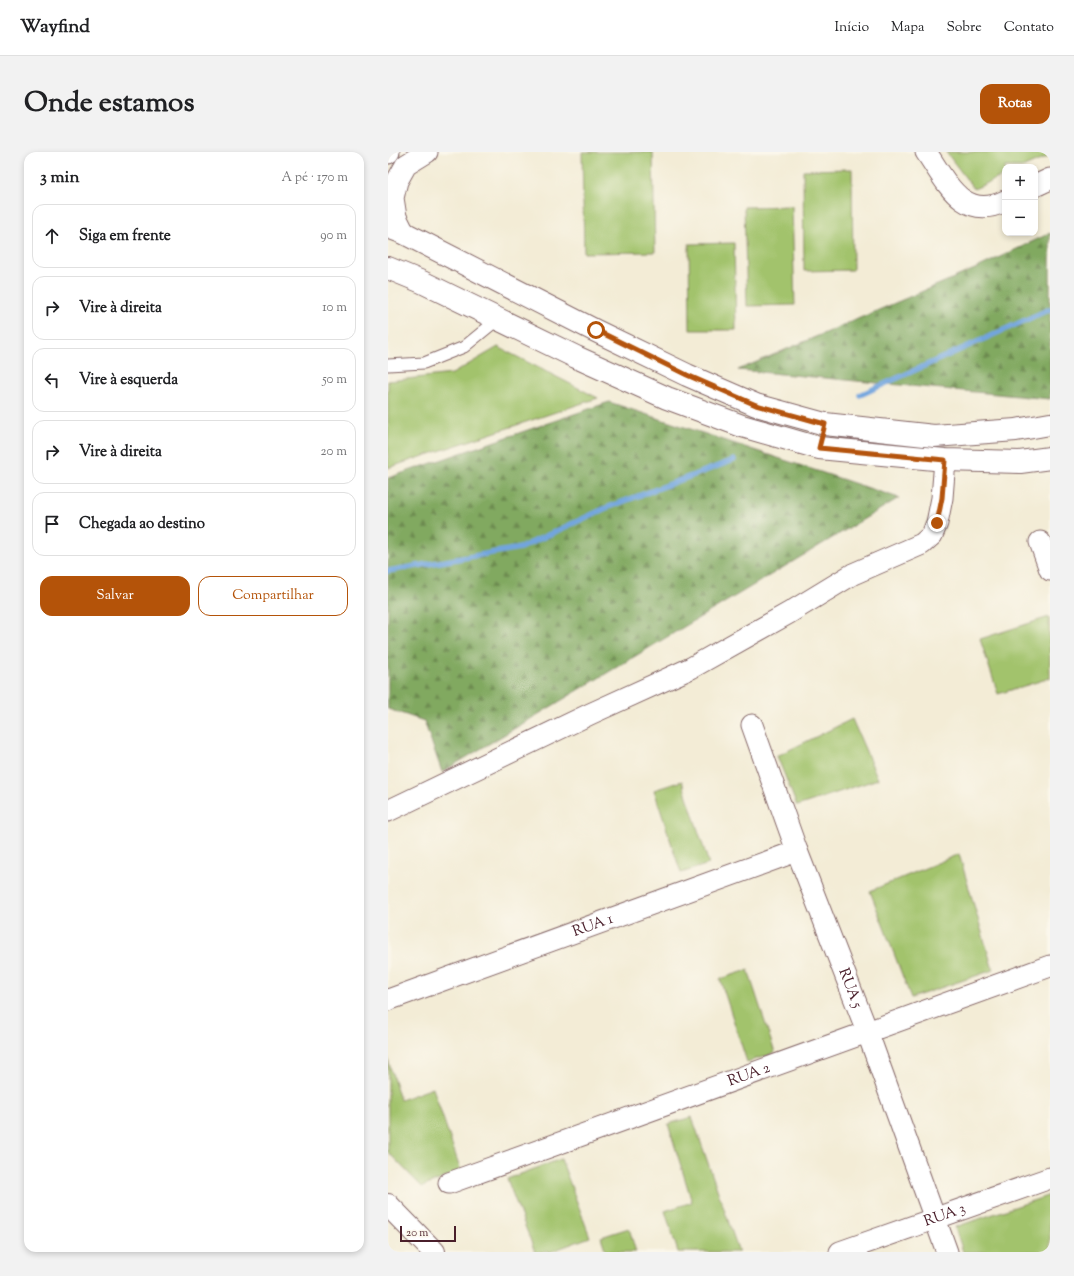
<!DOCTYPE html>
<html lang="pt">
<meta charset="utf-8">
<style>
:root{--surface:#fff;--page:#f2f2f2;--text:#202124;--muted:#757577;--line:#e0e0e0;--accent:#b45309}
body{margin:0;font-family:"Sorts Mill Goudy",serif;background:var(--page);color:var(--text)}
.controls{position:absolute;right:12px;top:12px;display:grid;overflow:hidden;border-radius:8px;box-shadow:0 2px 6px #0003}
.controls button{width:36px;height:36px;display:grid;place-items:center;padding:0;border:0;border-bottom:1px solid var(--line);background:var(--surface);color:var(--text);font:20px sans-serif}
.scale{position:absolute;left:12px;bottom:10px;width:56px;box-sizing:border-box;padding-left:4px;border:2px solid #4a1f2b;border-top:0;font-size:11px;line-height:14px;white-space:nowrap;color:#4a1f2b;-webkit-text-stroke:3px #fbf7ec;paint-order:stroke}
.stop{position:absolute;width:12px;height:12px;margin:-9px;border:3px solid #b45309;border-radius:50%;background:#fff}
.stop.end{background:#b45309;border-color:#fff;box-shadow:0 1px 4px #0008}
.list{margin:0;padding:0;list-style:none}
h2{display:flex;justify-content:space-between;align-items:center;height:52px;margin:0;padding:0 16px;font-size:17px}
h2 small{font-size:13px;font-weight:400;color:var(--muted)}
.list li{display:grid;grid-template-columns:26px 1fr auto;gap:12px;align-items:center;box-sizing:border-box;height:64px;margin:0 8px 8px;padding:0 8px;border:1px solid var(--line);border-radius:12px}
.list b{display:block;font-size:15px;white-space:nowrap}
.list em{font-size:13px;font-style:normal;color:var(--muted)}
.actions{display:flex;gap:8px;padding:12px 16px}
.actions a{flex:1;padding:9px 0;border:1px solid var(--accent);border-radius:12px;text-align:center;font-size:14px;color:var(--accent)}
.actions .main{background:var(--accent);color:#fff}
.icon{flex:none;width:22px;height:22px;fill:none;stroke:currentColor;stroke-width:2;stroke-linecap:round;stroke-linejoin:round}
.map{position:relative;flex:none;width:662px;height:1100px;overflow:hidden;border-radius:12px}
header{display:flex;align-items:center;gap:24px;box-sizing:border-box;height:56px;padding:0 20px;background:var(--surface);border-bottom:1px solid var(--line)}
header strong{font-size:19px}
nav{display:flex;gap:22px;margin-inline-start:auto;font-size:14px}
.intro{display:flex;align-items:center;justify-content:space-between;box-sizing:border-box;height:96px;padding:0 24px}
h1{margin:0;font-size:28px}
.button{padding:10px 18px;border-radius:12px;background:var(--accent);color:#fff;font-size:14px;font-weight:700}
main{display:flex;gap:24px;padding:0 24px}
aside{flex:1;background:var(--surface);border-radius:12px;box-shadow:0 2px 6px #0003}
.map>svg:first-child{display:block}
.green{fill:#a2c36c;stroke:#76714c}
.forest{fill:url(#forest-firs);stroke:#666446}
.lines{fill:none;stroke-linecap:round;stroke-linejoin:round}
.stream{stroke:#72a5de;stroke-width:5.5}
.service-casing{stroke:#856767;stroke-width:13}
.minor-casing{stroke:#856767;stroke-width:23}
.tertiary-casing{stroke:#856767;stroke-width:24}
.service{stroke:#fff;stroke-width:11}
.minor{stroke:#fff;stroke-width:21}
.tertiary{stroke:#fff;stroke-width:22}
.route{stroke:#b45309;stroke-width:5}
.labels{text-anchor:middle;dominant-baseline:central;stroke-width:3;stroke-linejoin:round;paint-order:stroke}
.street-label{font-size:15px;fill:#4a1f2b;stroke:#fbf7ec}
</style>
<header>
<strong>Wayfind</strong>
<nav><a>Início</a><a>Mapa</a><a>Sobre</a><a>Contato</a></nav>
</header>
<div class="intro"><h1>Onde estamos</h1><a class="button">Rotas</a></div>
<main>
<aside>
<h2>3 min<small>A pé · 170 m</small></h2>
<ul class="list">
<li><svg class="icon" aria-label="ahead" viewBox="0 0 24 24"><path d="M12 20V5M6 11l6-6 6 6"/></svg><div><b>Siga em frente</b></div><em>90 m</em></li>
<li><svg class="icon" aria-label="right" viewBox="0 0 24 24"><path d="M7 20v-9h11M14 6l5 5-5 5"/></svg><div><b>Vire à direita</b></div><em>10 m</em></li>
<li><svg class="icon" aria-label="left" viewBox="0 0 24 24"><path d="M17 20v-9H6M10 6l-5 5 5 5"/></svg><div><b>Vire à esquerda</b></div><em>50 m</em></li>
<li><svg class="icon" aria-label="right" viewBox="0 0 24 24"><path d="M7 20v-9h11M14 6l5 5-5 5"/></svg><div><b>Vire à direita</b></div><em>20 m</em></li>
<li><svg class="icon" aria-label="arrive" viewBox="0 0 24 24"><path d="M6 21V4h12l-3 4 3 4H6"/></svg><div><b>Chegada ao destino</b></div></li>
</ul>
<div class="actions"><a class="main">Salvar</a><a>Compartilhar</a></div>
</aside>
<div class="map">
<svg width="662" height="1100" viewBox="0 0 662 1100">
<defs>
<pattern id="forest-firs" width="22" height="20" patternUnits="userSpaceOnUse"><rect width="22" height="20" fill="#81a960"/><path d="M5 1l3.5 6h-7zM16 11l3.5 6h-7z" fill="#6c894f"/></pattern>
</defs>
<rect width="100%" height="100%" fill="#fbf7ec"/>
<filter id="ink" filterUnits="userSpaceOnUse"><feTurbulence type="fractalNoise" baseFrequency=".025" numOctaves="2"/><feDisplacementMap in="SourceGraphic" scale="8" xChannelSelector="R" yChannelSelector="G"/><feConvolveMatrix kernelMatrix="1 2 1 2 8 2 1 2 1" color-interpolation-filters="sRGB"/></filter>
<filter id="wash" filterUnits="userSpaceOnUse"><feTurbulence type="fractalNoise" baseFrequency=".012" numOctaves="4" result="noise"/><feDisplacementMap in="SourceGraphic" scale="16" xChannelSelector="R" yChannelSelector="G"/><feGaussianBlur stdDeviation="0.9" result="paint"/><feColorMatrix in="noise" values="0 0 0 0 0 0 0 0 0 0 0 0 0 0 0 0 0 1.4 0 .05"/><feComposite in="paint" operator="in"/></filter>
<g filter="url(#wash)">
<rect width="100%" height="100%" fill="#f3ecd6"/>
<!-- green -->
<path class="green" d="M194 0H265L267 100 196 101Z
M558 0H662V4L636 15H617V23L586 37Z
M464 17 465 118 416 119 415 18Z
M404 54 407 153 359 154 356 55Z
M346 91 348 178H302L301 92Z
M110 195 210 246 0 316V229L64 222Z
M661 465 662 526 610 542 592 487Z
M464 567 490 627 409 654 389 604Z
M294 629 321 712 293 721 266 638Z
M571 702 605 818 523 846 482 739Z
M360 818 387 901 359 910 332 827Z
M0 907 12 948 45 936 73 1019 34 1035 0 1000Z
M304 965 351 1100H290L277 1059 304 1050 280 972Z
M173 1007 202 1085 162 1100H147L119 1027Z
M662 1043V1100H575L567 1075Z
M241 1076 248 1100H218L213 1085Z"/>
<!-- forest -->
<path class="forest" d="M662 81V247L350 218 589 116Z
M221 250 511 346 54 620 36 569 0 557V326Z"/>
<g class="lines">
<!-- stream -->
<path class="stream" d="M472 243 662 157
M0 419 132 396 218 356 346 308"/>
</g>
</g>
<g filter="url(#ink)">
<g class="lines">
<!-- service casing -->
<g class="service-casing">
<path id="service" d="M0 213 36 211 76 195 109 168"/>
</g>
<!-- minor casing -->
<g class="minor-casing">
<g id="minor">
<path d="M538 0C558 29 575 70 617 49"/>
<path d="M0 1 1 0"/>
<path d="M647 34 662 27"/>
<path d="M16 81 8 65 5 46 9 29 18 13 39 0"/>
<path d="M652 390 662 418"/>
<path id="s1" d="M364 573 409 699 479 879 559 1100"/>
<path d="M0 659 202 562 303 516 401 461 465 422 534 392 544 383 549 371 554 346 557 308"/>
<path id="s2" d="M0 848 409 699"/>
<path id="s3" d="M61 1031 662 814"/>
<path id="s4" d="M452 1100 662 1026"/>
</g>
</g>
<!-- tertiary casing -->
<g class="tertiary-casing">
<path id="tertiary" d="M0 75 16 81 208 179 299 223 368 253 437 272 546 284 628 278 662 272
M0 116 34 130 188 205 279 246 354 274 431 296 557 308 632 310 662 306
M0 1053 46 1100"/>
</g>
<!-- service -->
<use href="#service" class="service"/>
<!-- minor -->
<use href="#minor" class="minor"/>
<!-- tertiary -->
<use href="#tertiary" class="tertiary"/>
</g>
</g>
<g class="lines" filter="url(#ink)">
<!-- route -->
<path class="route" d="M208 178 299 223 368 253 437 272 431 296 557 308 554 346 549 371"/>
</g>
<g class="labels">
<!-- street labels -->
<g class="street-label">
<text stroke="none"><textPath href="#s2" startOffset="218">RUA 1</textPath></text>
<text stroke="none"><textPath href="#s1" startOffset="281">RUA 5</textPath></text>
<text stroke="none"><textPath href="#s3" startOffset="319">RUA 2</textPath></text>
<text stroke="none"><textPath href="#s4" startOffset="111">RUA 3</textPath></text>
</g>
</g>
</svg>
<div class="controls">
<button>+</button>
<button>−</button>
</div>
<div class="scale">20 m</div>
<div class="stop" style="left:208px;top:178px"></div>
<div class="stop end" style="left:549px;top:371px"></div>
</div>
</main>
